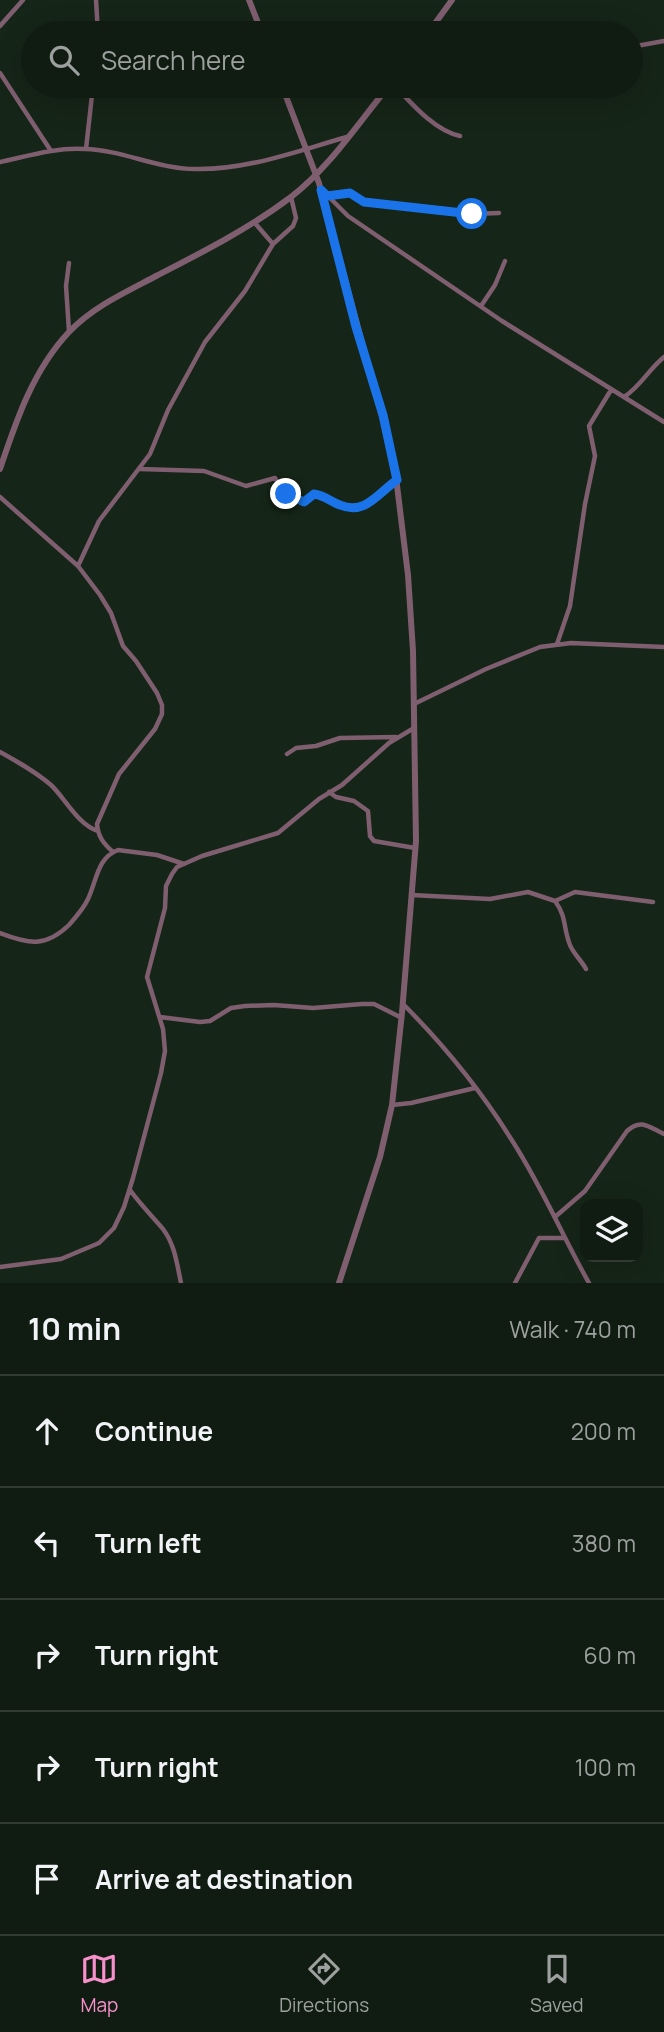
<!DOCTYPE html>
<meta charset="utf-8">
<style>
:root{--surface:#101c11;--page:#19251a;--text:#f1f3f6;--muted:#9ca19f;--line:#303a31;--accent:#f890cc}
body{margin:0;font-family:Manrope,sans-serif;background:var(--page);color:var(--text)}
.controls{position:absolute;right:21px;bottom:21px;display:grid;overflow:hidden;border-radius:14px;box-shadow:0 7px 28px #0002}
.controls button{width:63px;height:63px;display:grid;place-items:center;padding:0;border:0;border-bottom:2px solid var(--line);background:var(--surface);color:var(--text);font:35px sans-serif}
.stop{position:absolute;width:21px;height:21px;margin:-16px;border:5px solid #1a73e8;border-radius:50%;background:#fff}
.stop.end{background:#1a73e8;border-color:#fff;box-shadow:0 2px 7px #0008}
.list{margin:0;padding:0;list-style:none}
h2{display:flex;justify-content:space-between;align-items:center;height:91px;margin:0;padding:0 28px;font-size:30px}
h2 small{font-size:23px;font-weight:400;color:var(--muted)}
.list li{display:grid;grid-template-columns:46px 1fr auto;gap:21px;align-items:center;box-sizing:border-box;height:112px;padding:0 28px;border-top:2px solid var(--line)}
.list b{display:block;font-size:26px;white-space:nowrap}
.list em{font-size:23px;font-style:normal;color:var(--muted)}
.icon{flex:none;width:38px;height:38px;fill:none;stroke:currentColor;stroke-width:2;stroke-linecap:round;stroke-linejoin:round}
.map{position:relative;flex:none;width:664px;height:1283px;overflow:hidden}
.search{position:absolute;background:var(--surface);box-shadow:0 7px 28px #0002;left:21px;right:21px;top:21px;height:77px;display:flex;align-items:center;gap:18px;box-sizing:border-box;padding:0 24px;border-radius:38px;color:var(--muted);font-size:26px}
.sheet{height:651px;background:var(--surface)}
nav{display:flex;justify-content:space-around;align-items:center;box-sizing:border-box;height:98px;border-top:2px solid var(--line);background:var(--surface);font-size:19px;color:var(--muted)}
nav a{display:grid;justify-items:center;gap:4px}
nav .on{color:var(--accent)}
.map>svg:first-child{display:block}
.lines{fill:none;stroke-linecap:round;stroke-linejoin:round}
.minor{stroke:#7f5e70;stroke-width:4.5}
.tertiary{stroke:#7f5e70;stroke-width:6}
.route{stroke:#1a73e8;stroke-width:9}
</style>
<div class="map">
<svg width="664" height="1283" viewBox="0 0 664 1283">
<rect width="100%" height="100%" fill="#152517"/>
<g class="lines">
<!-- minor -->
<path class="minor" d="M96 0 98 33
M0 26 23 0
M631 47 664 41
M0 73 51 151
M395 86C412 104 435 131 460 136
M86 149 93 86
M0 162C28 156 56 147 85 149 122 150 158 169 195 169 248 170 297 151 347 137
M322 190 348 216 502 321 664 422
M327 196 350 193 364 202 384 205 472 214 499 213
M254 222 273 244
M481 306 495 285 505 261
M69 331 66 286 69 263
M624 397C640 387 649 369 664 357
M140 469 204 471 246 486 275 478 286 494 304 502 314 494 320 495 346 508 368 505 383 490 396 480
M0 497 78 566 100 595 111 613 123 646 136 661 157 693 162 705V714L155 729 119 774 97 824C98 837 104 844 113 852
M78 566 99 521 150 454 168 410 205 342 245 291 273 244 293 226 296 218 291 197
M557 644 570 606 585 504 595 456 589 426 611 390
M414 704 486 669 540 647 571 643 664 647
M0 752C18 762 36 772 51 785 65 798 78 825 98 831
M287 754 296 748 316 746 340 738 396 737
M329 792 336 797 354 801 368 811 370 836 374 841 415 848
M411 895 490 899 528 892 555 901C567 917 563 928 570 945 573 953 581 960 586 969
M555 901 575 892 653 902
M0 933C29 944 45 948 69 925 76 917 84 908 88 899 97 880 97 858 118 850L157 855 184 864
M403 1004C444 1045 482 1092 513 1142 542 1187 563 1237 589 1283
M160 1017 200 1022 210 1021 231 1008 245 1006 274 1005 313 1008 362 1004H374L402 1018
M392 1105 411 1103 475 1088
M130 1190C140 1204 152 1216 163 1229 175 1245 177 1264 181 1283
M555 1217 585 1191 627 1131C641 1118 649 1127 664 1134
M0 1267 61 1259 99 1243 114 1228 124 1207 133 1178 161 1073 165 1051 163 1029 147 977 165 908 166 886 172 874 177 867 202 856 278 833 319 799 342 785 389 743 414 728
M515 1283 539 1238H565"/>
<!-- tertiary -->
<path class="tertiary" d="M249 0 262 33
M428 33 452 0
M282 86 319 183 394 461 408 575 413 651 416 841 402 1013 392 1105 380 1157 339 1283
M0 469C16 421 33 370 69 332 94 306 126 292 158 275 203 252 250 228 291 197 330 167 358 123 389 86"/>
</g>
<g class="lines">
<!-- route -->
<path class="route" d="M286 494 304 502 314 494C324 495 331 502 340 505 365 516 378 493 397 480L383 415 356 327 321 190 327 196 350 193 364 202 472 214"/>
</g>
</svg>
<div class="controls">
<button><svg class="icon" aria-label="layers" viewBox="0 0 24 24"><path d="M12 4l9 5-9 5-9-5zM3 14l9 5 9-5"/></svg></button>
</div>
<div class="stop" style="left:472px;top:214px"></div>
<div class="stop end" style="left:286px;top:494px"></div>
<div class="search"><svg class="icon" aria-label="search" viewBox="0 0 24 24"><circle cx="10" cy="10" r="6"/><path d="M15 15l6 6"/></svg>Search here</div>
</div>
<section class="sheet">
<h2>10 min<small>Walk · 740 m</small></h2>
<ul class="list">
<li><svg class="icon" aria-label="ahead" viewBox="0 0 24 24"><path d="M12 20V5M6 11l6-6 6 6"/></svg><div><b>Continue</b></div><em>200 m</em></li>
<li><svg class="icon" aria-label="left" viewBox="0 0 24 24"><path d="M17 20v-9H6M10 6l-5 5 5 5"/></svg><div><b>Turn left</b></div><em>380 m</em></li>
<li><svg class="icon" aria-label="right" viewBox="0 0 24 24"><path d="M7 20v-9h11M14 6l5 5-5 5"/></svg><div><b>Turn right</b></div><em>60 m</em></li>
<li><svg class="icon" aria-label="right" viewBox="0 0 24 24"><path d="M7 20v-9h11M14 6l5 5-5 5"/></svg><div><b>Turn right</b></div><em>100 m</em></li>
<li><svg class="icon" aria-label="arrive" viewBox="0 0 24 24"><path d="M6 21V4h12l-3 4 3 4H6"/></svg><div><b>Arrive at destination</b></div></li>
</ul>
</section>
<nav>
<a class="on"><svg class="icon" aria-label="map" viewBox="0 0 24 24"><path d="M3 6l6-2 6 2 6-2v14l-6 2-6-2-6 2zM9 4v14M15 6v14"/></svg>Map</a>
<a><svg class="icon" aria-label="directions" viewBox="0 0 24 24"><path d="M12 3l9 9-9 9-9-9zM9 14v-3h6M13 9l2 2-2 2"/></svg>Directions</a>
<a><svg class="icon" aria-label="saved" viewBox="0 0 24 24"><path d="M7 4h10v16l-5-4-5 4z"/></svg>Saved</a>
</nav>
